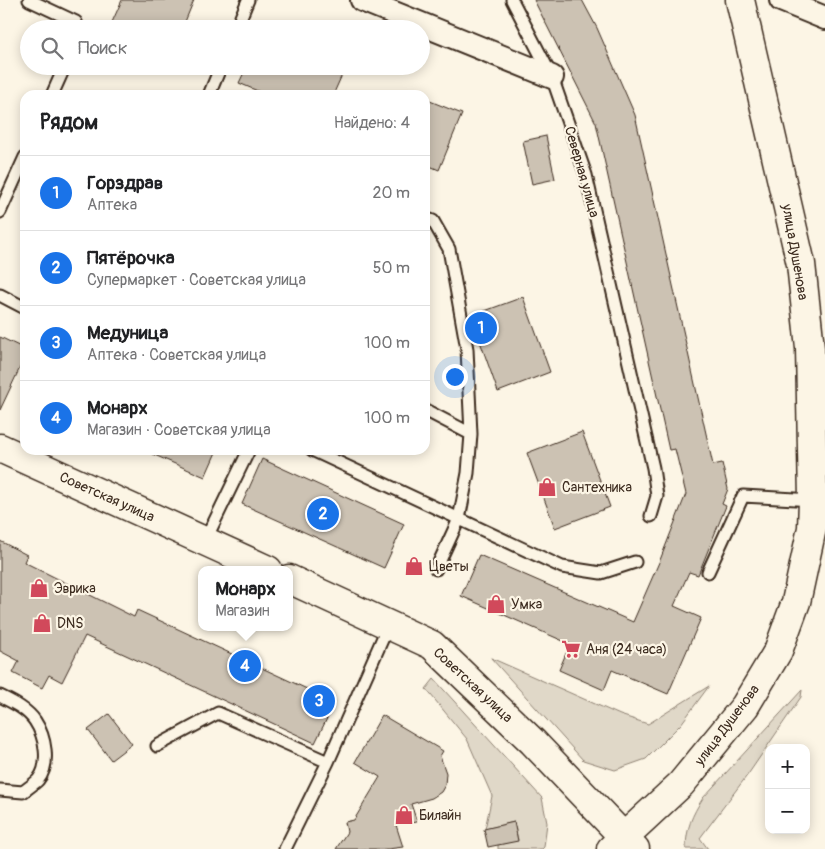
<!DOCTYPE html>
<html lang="ru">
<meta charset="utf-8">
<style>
:root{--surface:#fff;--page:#f6f6f6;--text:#202124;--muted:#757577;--line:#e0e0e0;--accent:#1a73e8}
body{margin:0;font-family:Pangolin,sans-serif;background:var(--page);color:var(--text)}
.controls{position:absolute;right:15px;bottom:15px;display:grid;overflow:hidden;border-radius:10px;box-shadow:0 2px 12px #0003}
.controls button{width:45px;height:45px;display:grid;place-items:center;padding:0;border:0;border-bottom:1px solid var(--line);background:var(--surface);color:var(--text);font:25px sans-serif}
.you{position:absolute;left:454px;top:376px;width:18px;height:18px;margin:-12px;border:4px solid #fff;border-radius:50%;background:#1a73e8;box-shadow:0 0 0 8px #1a73e833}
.badge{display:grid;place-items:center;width:32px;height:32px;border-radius:50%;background:var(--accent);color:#fff;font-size:16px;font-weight:700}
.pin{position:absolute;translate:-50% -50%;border:2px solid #fff;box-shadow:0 1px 5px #0006}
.popup{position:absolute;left:198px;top:566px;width:95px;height:65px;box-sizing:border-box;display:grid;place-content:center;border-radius:10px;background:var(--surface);filter:drop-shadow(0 1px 4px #0005);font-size:16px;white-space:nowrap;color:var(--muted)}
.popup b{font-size:19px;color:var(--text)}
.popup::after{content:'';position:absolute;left:50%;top:100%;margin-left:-10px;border:10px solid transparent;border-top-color:var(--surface)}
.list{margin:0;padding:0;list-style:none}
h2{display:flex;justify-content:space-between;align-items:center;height:65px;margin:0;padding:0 20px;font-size:21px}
h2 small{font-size:16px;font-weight:400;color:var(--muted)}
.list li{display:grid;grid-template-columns:32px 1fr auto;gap:15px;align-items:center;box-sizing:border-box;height:75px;padding:0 20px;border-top:1px solid var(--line)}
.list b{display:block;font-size:19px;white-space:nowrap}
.list p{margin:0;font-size:16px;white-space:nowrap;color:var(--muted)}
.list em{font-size:16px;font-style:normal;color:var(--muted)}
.icon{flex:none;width:28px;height:28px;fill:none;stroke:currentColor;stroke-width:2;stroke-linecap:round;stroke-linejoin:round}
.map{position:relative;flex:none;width:825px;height:849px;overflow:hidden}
.search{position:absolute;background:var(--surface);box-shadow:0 2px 12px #0003;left:20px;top:20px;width:410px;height:55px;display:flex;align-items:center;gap:12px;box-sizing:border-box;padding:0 18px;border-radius:28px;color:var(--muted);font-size:19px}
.panel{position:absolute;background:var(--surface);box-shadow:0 2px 12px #0003;left:20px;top:90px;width:410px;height:365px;border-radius:15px}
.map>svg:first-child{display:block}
.green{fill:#e0d8c8;stroke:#8e8173}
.building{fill:#ccc2b3;stroke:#3b2a1e}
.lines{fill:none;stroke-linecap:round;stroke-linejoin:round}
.service-casing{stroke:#3b2a1e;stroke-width:15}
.minor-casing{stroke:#3b2a1e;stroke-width:26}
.tertiary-casing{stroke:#3b2a1e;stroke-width:31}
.secondary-casing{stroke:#3b2a1e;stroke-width:31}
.service{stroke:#fcf5e5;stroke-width:11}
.minor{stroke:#fcf5e5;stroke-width:22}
.tertiary{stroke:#fcf5e5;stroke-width:28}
.secondary{stroke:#fcf5e5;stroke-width:28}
.labels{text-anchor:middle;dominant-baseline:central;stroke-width:4.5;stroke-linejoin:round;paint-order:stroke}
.street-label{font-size:14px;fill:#3b2a1e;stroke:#fcf5e5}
.poi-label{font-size:14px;fill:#3b2a1e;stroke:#fcf5e5;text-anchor:start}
</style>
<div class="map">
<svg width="825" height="849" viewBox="0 0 825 849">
<rect width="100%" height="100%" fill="#fcf5e5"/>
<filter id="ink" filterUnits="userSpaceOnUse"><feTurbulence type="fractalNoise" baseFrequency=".02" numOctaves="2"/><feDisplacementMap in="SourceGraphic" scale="10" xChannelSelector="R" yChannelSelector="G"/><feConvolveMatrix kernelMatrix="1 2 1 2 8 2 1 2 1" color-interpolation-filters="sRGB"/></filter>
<g filter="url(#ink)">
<!-- green -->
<path class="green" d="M491 658 620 715 648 724 709 686 681 724 646 759 615 770 583 760Z
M434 679 542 798 547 823 544 847 542 849H498V845L518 840 514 822 485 829 492 796 467 739 426 689Z
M802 690 801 697 749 773 700 838 708 849H686C686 829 692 815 703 798Z"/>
<!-- building -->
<path class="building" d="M122 0H194L182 29H109Z
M534 0H582L597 28 635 115 713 465 722 463 728 489 722 504 726 506 698 575 689 572 674 606 701 618 668 694 612 670 604 690 559 670 570 644 461 596 479 555 633 622 660 560 686 494 675 449 669 450 596 123Z
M247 66H346L333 95H267L239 83Z
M425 99 462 114 439 170 425 164Z
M546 136 555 179 532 184 523 141Z
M523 297 550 372 498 392 471 316Z
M0 337 25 349V357L0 410Z
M582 432 610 507 555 528 527 453Z
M143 450H217L205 477Z
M262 459 404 524 384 568 242 504Z
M0 541 27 555 24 562 134 617 137 610 335 702 315 743 85 636 62 682 49 675 42 688 13 673 19 661 0 651Z
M109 714 132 744 111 760 88 730Z
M382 715 443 751 440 756 446 773 445 785 441 792 432 798 411 804 417 822 396 825 403 847 388 849H336L347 832 345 822 354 820 380 777 355 762Z
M514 822 518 841 488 847 484 829Z"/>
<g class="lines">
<!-- service casing -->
<g class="service-casing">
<path id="service" d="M29 0 76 22 78 29
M512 0 552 77 586 175 653 468 657 496 651 516
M236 29 248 0
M52 95 65 66
M209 95 221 66
M0 212 25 157
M425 218 433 221 449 249 467 349 471 434
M0 295 25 308
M425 410 471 434 468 473 459 519 436 569
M312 450 562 567 601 573 635 562
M205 541 249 450
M708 572 743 496 813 500
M0 696C12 702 27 709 35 721 45 736 51 764 38 780 34 784 28 788 23 792L0 790
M157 746 218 713 328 762 389 624
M285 849 328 762"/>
</g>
<!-- minor casing -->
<g class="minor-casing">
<path id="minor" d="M362 0 552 77
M781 0 825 18"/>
</g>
<!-- tertiary casing -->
<g class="tertiary-casing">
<path id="tertiary" d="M0 448 268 570
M289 579 432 645 533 742 635 849"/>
</g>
<!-- secondary casing -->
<g class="secondary-casing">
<path id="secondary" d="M611 849 681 784 745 706 778 651 796 602 812 528 813 500 810 348 801 264 740 0"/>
</g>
<!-- service -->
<use href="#service" class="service"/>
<!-- minor -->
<use href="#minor" class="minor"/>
<!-- tertiary -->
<use href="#tertiary" class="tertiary"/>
<!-- secondary -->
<use href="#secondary" class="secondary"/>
</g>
</g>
<!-- icons -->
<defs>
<g id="shop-bare" transform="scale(1.5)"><path d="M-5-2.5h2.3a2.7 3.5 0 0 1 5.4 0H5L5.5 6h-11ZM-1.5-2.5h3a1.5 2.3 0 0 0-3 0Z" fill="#d1495b" stroke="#fcf5e5" stroke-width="2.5" paint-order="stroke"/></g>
<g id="supermarket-bare" transform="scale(1.5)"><path d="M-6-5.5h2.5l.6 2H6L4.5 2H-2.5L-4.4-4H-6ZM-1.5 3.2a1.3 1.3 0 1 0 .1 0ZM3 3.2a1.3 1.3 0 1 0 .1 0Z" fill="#d1495b" stroke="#fcf5e5" stroke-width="2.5" paint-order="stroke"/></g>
</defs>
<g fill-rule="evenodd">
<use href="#shop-bare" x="547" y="487"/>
<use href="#shop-bare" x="414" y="566"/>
<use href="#shop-bare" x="39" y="588"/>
<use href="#shop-bare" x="496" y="604"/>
<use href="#shop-bare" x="42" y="623"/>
<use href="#supermarket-bare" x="571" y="649"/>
<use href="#shop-bare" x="404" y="815"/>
</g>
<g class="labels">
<!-- street labels -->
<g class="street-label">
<text transform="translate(582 172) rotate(74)">Северная улица</text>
<text transform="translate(795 252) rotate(80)">улица Душенова</text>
<text transform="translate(107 497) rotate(24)">Советская улица</text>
<text transform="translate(473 685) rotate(43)">Советская улица</text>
<text transform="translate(727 725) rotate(-53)">улица Душенова</text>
</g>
<!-- poi labels -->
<g class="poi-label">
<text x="562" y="487">Сантехника</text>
<text x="429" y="566">Цветы</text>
<text x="54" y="588">Эврика</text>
<text x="511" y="604">Умка</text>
<text x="57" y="623">DNS</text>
<text x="586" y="649">Аня (24 часа)</text>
<text x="419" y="815">Билайн</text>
</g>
</g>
</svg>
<div class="controls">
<button>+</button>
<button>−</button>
</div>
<div class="you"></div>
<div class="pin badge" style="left:481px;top:328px">1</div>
<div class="pin badge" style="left:323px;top:514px">2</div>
<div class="pin badge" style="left:319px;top:701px">3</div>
<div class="pin badge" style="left:245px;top:666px">4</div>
<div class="popup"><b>Монарх</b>Магазин</div>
<div class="search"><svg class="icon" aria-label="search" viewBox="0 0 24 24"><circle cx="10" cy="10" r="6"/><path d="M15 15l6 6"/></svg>Поиск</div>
<section class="panel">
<h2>Рядом<small>Найдено: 4</small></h2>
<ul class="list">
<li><span class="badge">1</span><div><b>Горздрав</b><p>Аптека</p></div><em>20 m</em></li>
<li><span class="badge">2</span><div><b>Пятёрочка</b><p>Супермаркет · Советская улица</p></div><em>50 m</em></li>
<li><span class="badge">3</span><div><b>Медуница</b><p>Аптека · Советская улица</p></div><em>100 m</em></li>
<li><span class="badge">4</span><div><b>Монарх</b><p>Магазин · Советская улица</p></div><em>100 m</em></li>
</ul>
</section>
</div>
